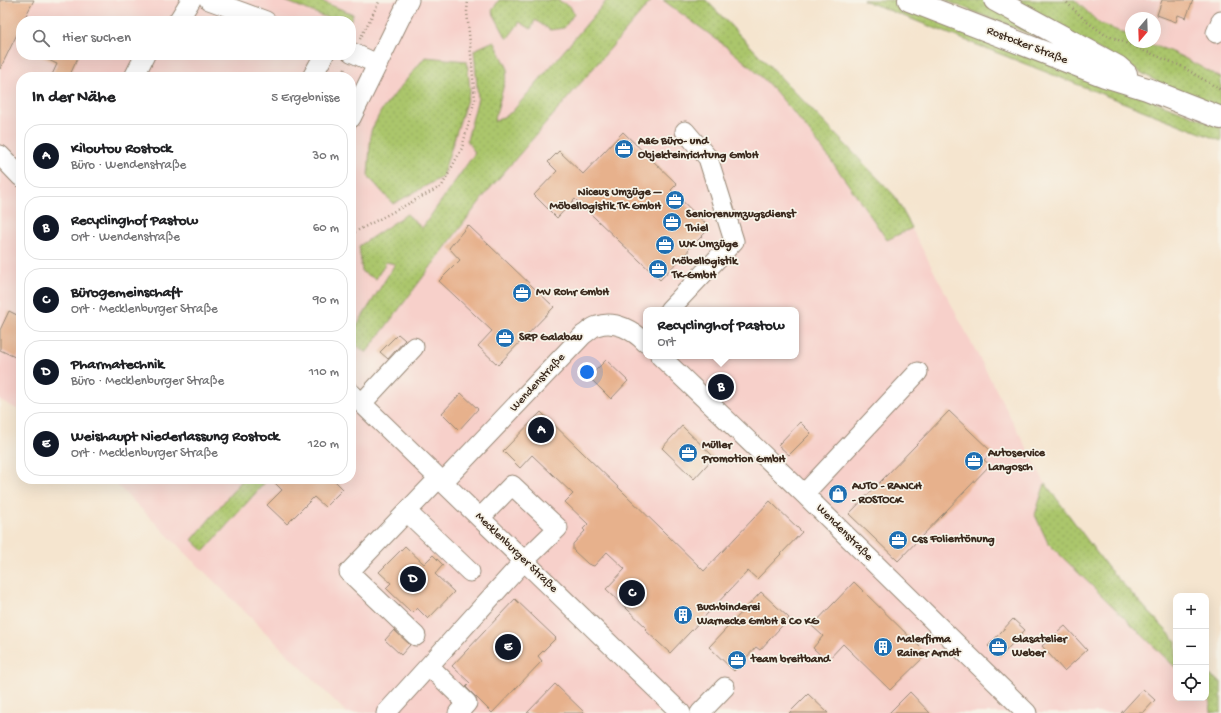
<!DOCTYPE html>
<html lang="de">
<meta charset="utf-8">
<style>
:root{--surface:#fff;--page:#f6f6f6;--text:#202124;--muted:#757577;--line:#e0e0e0;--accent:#111827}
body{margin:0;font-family:"Gochi Hand",sans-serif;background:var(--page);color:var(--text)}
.controls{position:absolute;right:12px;bottom:12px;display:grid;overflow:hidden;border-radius:8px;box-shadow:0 4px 16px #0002}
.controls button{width:36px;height:36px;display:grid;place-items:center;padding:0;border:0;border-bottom:1px solid var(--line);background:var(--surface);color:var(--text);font:20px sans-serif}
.compass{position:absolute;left:1125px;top:12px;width:36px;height:36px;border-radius:50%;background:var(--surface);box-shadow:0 4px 16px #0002;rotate:199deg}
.you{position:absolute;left:587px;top:372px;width:14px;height:14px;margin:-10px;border:3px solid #fff;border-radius:50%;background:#1a73e8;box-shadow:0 0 0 6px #1a73e833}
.badge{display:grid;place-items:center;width:26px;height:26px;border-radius:50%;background:var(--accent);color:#fff;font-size:13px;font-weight:700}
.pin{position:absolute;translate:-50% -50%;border:2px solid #fff;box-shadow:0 1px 4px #0006}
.popup{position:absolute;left:643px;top:307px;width:156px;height:52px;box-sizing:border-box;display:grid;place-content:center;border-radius:8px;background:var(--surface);filter:drop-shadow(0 1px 3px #0005);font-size:13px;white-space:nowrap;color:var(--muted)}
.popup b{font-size:15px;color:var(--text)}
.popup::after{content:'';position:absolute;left:50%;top:100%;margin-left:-8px;border:8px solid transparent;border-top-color:var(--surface)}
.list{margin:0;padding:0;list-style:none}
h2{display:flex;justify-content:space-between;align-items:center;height:52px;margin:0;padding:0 16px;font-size:17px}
h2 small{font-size:13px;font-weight:400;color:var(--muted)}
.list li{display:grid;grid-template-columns:26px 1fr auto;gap:12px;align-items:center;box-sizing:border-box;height:64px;margin:0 8px 8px;padding:0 8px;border:1px solid var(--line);border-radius:16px}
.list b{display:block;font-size:15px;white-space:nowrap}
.list p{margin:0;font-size:13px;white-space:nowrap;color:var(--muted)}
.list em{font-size:13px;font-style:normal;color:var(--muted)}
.icon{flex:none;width:22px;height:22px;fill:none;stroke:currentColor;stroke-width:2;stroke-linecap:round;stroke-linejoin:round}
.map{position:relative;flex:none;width:1221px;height:713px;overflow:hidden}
.search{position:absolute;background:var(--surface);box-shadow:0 4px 16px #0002;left:16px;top:16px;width:340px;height:44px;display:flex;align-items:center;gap:10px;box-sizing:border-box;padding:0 14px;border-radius:16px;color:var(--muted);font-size:15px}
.panel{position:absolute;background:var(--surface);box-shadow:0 4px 16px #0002;left:16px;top:72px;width:340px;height:412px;border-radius:16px}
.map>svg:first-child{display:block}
.built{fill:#f7d0ca;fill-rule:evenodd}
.grass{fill:url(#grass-dots);stroke:#737845}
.building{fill:#e7b18c}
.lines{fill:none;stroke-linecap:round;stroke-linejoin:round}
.minor-casing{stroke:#988876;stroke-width:21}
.major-casing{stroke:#988876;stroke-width:24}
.path{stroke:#988876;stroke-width:2.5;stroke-dasharray:1 3;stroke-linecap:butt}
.minor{stroke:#fff;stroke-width:19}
.major{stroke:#fff;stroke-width:22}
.labels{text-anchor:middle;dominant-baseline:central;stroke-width:3.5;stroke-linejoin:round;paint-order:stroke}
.street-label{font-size:12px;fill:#3b2a1e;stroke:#f7f3e8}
.poi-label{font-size:12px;font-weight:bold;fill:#3b2a1e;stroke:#f7f3e8;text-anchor:start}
</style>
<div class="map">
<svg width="1221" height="713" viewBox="0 0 1221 713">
<defs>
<pattern id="grass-dots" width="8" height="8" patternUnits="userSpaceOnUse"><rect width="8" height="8" fill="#abc66c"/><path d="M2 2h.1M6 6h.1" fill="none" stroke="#94aa5d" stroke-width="1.8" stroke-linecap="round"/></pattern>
</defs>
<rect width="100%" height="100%" fill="#f7f3e8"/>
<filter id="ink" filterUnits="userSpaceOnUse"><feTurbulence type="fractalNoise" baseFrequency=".025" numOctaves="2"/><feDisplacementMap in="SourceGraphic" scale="8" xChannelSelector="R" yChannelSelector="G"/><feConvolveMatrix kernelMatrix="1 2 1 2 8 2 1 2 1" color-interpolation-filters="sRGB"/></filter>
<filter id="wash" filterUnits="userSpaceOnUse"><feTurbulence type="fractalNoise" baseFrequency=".012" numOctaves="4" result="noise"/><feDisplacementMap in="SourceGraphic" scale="16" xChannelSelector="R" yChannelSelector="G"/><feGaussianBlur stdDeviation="0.9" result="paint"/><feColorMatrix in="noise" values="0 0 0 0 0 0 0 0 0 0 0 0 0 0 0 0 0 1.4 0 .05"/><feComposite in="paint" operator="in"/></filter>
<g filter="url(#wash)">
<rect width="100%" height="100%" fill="#f5e5cf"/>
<!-- built -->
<path class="built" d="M0 0H706L894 195 1045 483 1108 568 1176 641V698H1206V673L1221 682V713H347L111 479H351V77H21V411L0 400ZM21 21H351V55H21ZM646 310H796V356H646Z
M1075 0H1221V78L1181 57 1145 42H1155V18H1131V36L1100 24Z"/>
<!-- grass -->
<path class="grass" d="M283 0H318L353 14 350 21H335Z
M499 0H557L570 6 574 14 564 28 550 30 535 20 531 29 520 22 507 39 492 11Z
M607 0H652L487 192 366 353 351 341V335L395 264 386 262 376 279 362 272 359 246 407 214 422 228 475 153 467 140 478 98 474 50 494 41 508 69 494 122 512 112Z
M663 0H706L894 195 912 228 887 240C852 189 817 138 776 92 745 57 700 28 663 0Z
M863 0H894L1221 127V141Z
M944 0H984L1058 45Z
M1010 0H1075L1100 24 1131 36V42C1162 42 1194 64 1221 78V108L1167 87Z
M425 57 467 61 470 90 442 177 393 204 368 176 371 131 381 111Z
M243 479H268L204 551 192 540Z
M1045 483 1108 568 1176 641V668L1048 543 1035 515Z
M1206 673 1221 682V713L1211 712Z"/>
<g id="blocks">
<!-- building -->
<path class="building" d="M0 0H34L23 21H21V26L0 69Z
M1162 0H1193L1186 18 1178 15 1176 22 1157 15Z
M38 55H79L69 77H51L57 64Z
M623 132 677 184 671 190 710 228 688 250V257H682L660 280 575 199 557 218 534 195 557 171 548 162 559 151 583 174Z
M468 225 554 307 498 365 478 346 492 331 439 281 460 260 449 248Z
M9 311 21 317V350L17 358 0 350V330Z
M398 334 405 340 388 359 380 352Z
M606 360 628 381 611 399 589 377Z
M461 393 478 409 459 430 442 413Z
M949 411 992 452 984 460 990 465 898 561 849 514Z
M541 412 704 571 770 501 802 532 757 579 748 571 670 653 645 630 647 628 606 589 625 569 607 552 594 566 588 564 573 550V544L585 531 583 529 588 524 565 502 573 494 532 455 520 468 503 451Z
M800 422 811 433 789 455 778 445Z
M682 426 714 457 694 479 662 448Z
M271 479H333L343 489 325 507 314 497 287 524 267 505 282 490Z
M405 546 424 564 433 555 443 565 435 574 454 592 428 619 417 608 412 613 386 588 391 583 379 572Z
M854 582 927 654 890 690 843 644 827 661 813 648 823 636 812 626Z
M761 592 789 618 760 650 756 647 734 671 709 647Z
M515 599 556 638 538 656 542 661 492 713 466 687 470 683 452 666Z
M1013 619 1025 630 1000 657 988 646Z
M1065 626 1087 650 1064 671 1042 646Z
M394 630 410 645 401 655 385 640Z
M555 684 585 713H527Z
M1143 689 1155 700 1143 713H1121Z
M910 692 930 713H889Z
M808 694 828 713H789Z"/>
</g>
</g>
<g filter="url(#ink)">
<use href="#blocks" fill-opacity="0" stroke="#988876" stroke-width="1"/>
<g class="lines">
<!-- minor casing -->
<g class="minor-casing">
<path id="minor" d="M209 0 266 21
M178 21 191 0
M1216 33 1221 21
M351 52 377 64
M134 77 145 55
M312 77 324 55
M351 118 409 0
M0 155 21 177
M669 310 734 241 708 158 685 131
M660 356 804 494 1027 713
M351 393 681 713
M362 403 414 347
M443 482 583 335C588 332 592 327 597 326 615 319 634 331 646 343
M804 494 918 372
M407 512 470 572
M416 636 349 572 439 478
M430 667 467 703 458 713
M386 713 524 561 558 528 512 485 480 518
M700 713 725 687"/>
</g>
<!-- major casing -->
<g class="major-casing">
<path id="major" d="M909 0 1105 76 1147 89 1221 118
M995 0 1118 67 1126 74"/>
</g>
<!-- path -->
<path class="path" d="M1064 0 1087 22 1104 34 1181 66 1221 90
M360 39 380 0
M341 77 345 68
M351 234 442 186 462 148 475 99 467 11 468 0"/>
<!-- minor -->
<use href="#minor" class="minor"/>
<!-- major -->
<use href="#major" class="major"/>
</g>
</g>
<!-- icons -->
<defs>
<g id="office-disc" transform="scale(1)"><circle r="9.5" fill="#1f6fb2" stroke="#f7f3e8"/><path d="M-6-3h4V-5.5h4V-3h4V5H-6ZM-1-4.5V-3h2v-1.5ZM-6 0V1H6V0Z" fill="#fff"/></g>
<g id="shop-disc" transform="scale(1)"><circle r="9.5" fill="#1f6fb2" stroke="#f7f3e8"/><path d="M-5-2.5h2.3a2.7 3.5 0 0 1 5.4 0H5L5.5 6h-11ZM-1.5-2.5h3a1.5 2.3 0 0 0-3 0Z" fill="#fff"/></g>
<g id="building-disc" transform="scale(1)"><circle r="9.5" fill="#1f6fb2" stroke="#f7f3e8"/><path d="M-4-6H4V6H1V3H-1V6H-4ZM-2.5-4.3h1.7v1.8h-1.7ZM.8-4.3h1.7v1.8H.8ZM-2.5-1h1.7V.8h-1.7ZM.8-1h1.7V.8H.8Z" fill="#fff"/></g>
</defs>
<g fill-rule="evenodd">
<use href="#office-disc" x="624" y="149"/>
<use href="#office-disc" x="675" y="200"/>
<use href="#office-disc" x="672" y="222"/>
<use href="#office-disc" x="665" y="245"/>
<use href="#office-disc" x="658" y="269"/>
<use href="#office-disc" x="522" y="293"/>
<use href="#office-disc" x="505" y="338"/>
<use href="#office-disc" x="688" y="453"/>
<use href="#office-disc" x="974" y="461"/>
<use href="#shop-disc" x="838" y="494"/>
<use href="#office-disc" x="898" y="540"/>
<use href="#building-disc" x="683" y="615"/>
<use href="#building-disc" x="883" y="647"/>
<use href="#office-disc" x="998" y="647"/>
<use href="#office-disc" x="737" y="660"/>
</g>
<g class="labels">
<!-- street labels -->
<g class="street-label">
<text transform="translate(1027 46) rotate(21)">Rostocker Straße</text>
<text transform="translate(538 383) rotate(-47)">Wendenstraße</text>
<text transform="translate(844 533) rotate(45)">Wendenstraße</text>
<text transform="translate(516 553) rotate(44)">Mecklenburger Straße</text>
</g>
<!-- poi labels -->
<g class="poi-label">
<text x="638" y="142">A&amp;G Büro- und<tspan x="638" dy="14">Objekteinrichtung GmbH</tspan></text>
<text x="661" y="193" text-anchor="end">Niceus Umzüge –<tspan x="661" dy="14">Möbellogistik TK GmbH</tspan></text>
<text x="686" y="215">Seniorenumzugsdienst<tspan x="686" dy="14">Thiel</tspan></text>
<text x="679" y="245">WK Umzüge</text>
<text x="672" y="262">Möbellogistik<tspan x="672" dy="14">TK-GmbH</tspan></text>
<text x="536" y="293">MV Rohr GmbH</text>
<text x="519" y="338">SRP Galabau</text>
<text x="702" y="446">Müller<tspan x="702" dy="14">Promotion GmbH</tspan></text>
<text x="988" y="454">Autoservice<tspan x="988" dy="14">Langosch</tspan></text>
<text x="852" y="487">AUTO - RANCH<tspan x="852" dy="14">- ROSTOCK</tspan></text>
<text x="912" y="540">Css Folientönung</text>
<text x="697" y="608">Buchbinderei<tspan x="697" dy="14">Warnecke GmbH &amp; Co KG</tspan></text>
<text x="897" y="640">Malerfirma<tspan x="897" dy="14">Rainer Arndt</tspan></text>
<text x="1012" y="640">Glasatelier<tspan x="1012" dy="14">Weber</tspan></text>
<text x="751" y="660">team breitband</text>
</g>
</g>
</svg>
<div class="controls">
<button>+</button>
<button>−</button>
<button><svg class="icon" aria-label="locate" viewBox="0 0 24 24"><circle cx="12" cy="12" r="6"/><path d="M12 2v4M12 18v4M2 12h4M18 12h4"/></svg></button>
</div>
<svg class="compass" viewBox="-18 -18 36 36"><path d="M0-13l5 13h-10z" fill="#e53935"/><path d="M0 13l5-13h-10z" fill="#757577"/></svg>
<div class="you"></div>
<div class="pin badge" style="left:541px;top:430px">A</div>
<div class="pin badge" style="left:721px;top:387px">B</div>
<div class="popup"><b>Recyclinghof Pastow</b>Ort</div>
<div class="pin badge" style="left:632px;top:593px">C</div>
<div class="pin badge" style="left:413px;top:579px">D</div>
<div class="pin badge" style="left:508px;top:647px">E</div>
<div class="search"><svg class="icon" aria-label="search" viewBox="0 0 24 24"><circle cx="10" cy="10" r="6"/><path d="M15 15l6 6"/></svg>Hier suchen</div>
<section class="panel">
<h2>In der Nähe<small>5 Ergebnisse</small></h2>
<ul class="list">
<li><span class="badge">A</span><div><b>Kiloutou Rostock</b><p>Büro · Wendenstraße</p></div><em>30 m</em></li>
<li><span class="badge">B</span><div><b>Recyclinghof Pastow</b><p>Ort · Wendenstraße</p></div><em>60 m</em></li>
<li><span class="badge">C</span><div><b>Bürogemeinschaft</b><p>Ort · Mecklenburger Straße</p></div><em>90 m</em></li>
<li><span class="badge">D</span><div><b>Pharmatechnik</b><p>Büro · Mecklenburger Straße</p></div><em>110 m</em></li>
<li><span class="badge">E</span><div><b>Weishaupt Niederlassung Rostock</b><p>Ort · Mecklenburger Straße</p></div><em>120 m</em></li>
</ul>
</section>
</div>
